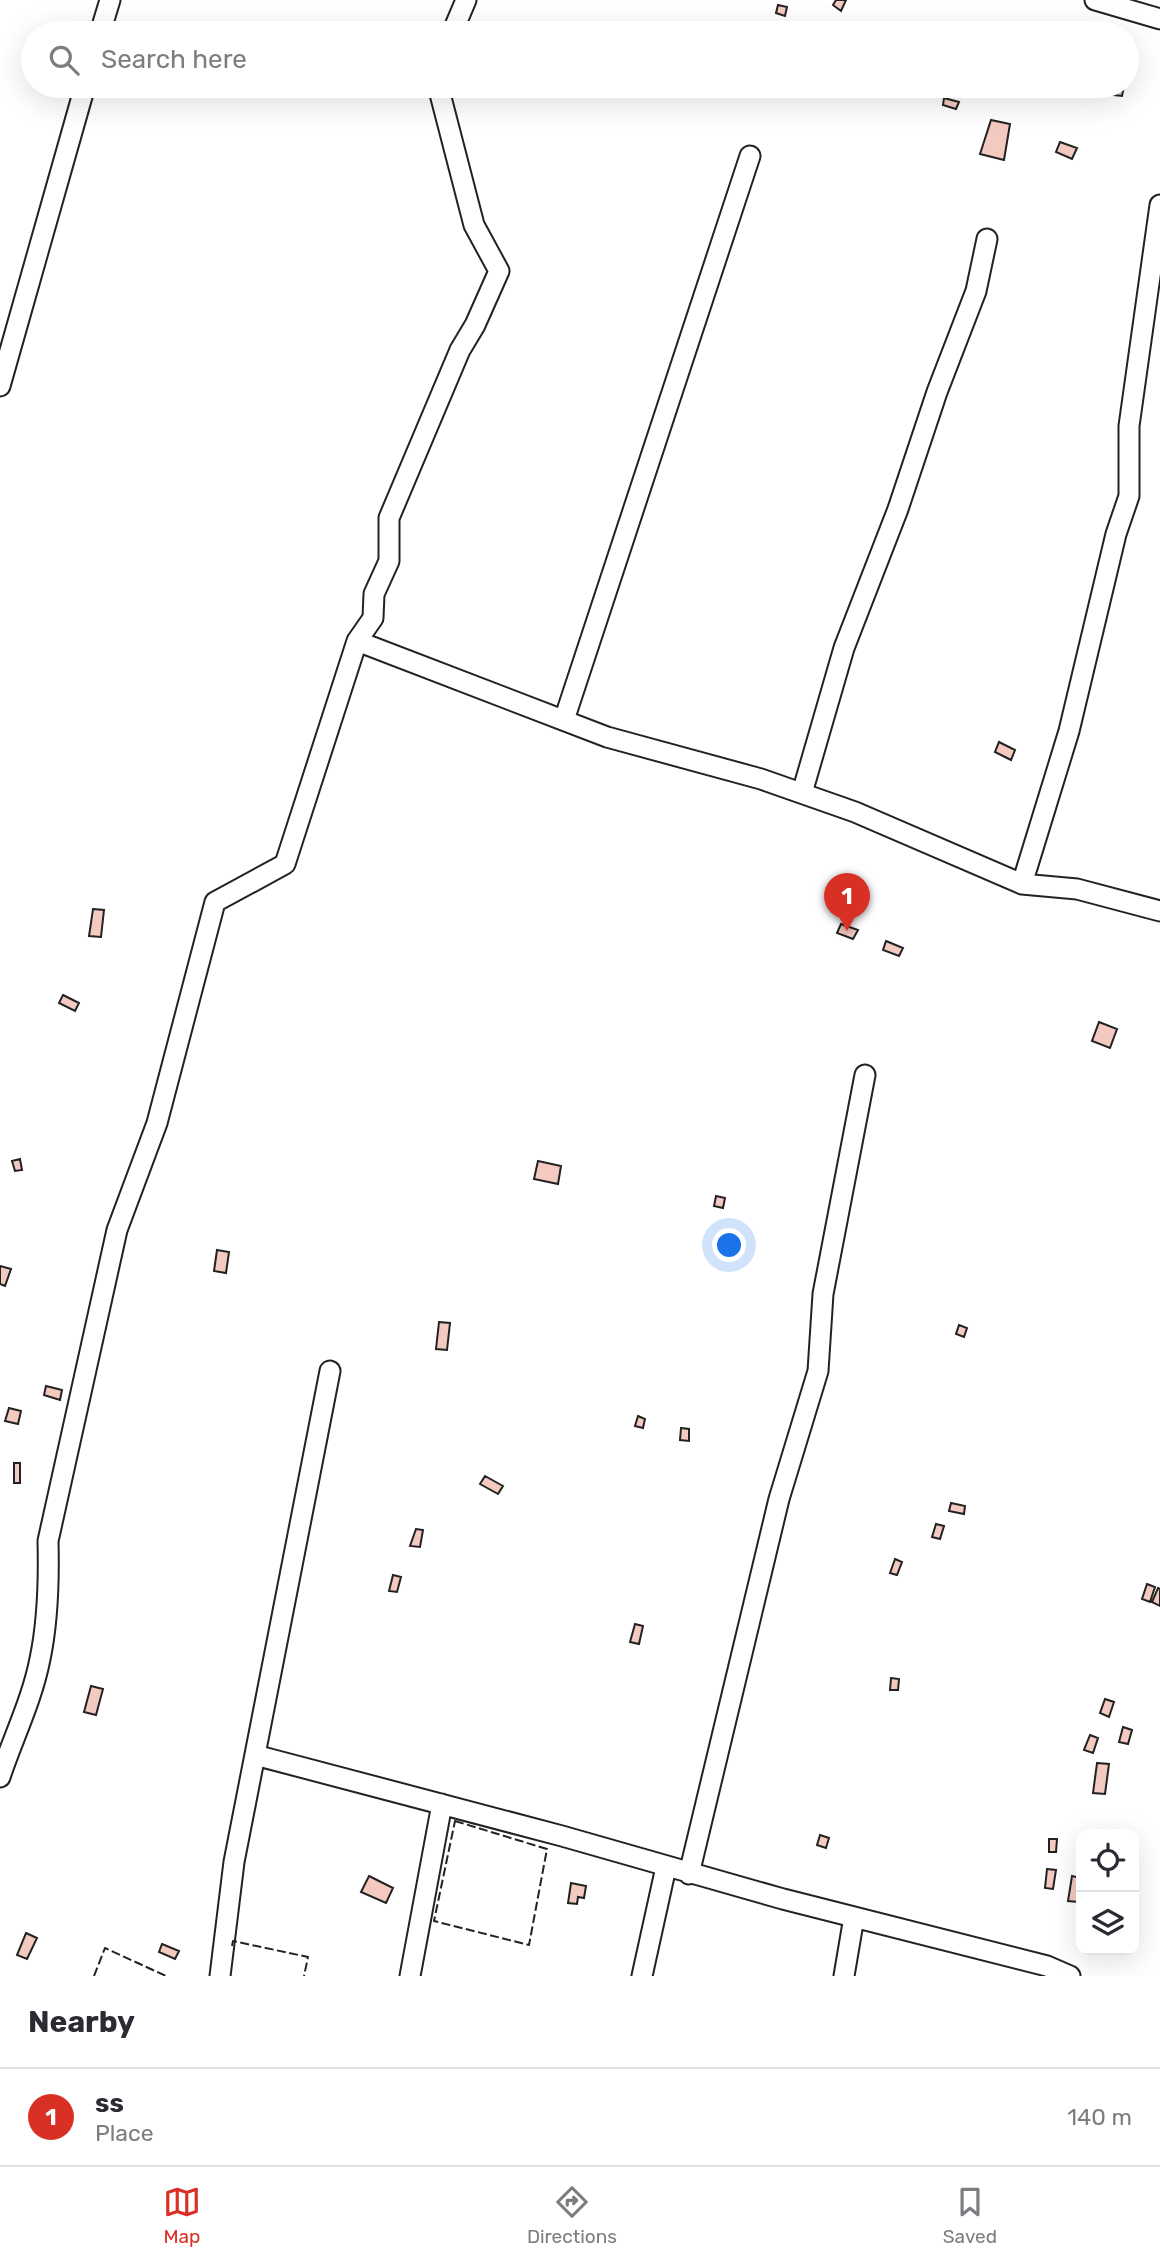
<!DOCTYPE html>
<style>
:root{--surface:#fff;--page:#f2f2f3;--text:#2b2b33;--muted:#7c7c81;--line:#e1e1e2;--accent:#d93025}
body{margin:0;font-family:Rubik,sans-serif;background:var(--page);color:var(--text)}
.controls{position:absolute;right:21px;bottom:21px;display:grid;overflow:hidden;border-radius:14px;box-shadow:0 7px 28px #0002}
.controls button{width:63px;height:63px;display:grid;place-items:center;padding:0;border:0;border-bottom:2px solid var(--line);background:var(--surface);color:var(--text);font:35px sans-serif}
.you{position:absolute;left:730px;top:1246px;width:24px;height:24px;margin:-18px;border:5px solid #fff;border-radius:50%;background:#1a73e8;box-shadow:0 0 0 10px #1a73e833}
.badge{display:grid;place-items:center;width:46px;height:46px;border-radius:50%;background:var(--accent);color:#fff;font-size:23px;font-weight:700}
.pin{position:absolute;translate:-50% -58px;filter:drop-shadow(0 2px 4px #0008)}
.pin::after{content:'';position:absolute;top:37px;width:24px;height:21px;background:inherit;clip-path:polygon(0 0,100% 0,50% 100%)}
.list{margin:0;padding:0;list-style:none}
h2{display:flex;justify-content:space-between;align-items:center;height:91px;margin:0;padding:0 28px;font-size:30px}
h2 small{font-size:23px;font-weight:400;color:var(--muted)}
.list li{display:grid;grid-template-columns:46px 1fr auto;gap:21px;align-items:center;box-sizing:border-box;height:98px;padding:0 28px;border-top:2px solid var(--line)}
.list b{display:block;font-size:26px;white-space:nowrap}
.list p{margin:0;font-size:23px;white-space:nowrap;color:var(--muted)}
.list em{font-size:23px;font-style:normal;color:var(--muted)}
.icon{flex:none;width:38px;height:38px;fill:none;stroke:currentColor;stroke-width:2;stroke-linecap:round;stroke-linejoin:round}
.map{position:relative;flex:none;width:1160px;height:1976px;overflow:hidden}
.search{position:absolute;background:var(--surface);box-shadow:0 7px 28px #0002;left:21px;right:21px;top:21px;height:77px;display:flex;align-items:center;gap:18px;box-sizing:border-box;padding:0 24px;border-radius:38px;color:var(--muted);font-size:26px}
.sheet{height:189px;background:var(--surface)}
nav{display:flex;justify-content:space-around;align-items:center;box-sizing:border-box;height:98px;border-top:2px solid var(--line);background:var(--surface);font-size:19px;color:var(--muted)}
nav a{display:grid;justify-items:center;gap:4px}
nav .on{color:var(--accent)}
.map>svg:first-child{display:block}
.building{fill:#f3c9c0;stroke:#222;stroke-width:2}
.lines{fill:none;stroke-linecap:round;stroke-linejoin:round}
.minor-casing{stroke:#222;stroke-width:23}
.minor{stroke:#fff;stroke-width:19}
.fence{stroke:#222;stroke-width:2;stroke-dasharray:9 3.5;stroke-linecap:butt}
</style>
<div class="map">
<svg width="1160" height="1976" viewBox="0 0 1160 1976">
<rect width="100%" height="100%" fill="#fff"/>
<!-- building -->
<path class="building" d="M836 0H846L841 11 833 5Z
M778 5 787 7 785 16 776 13Z
M1097 86H1124L1122 96 1096 93Z
M944 98 959 102 956 109 943 105Z
M991 120 1010 124 1004 160 980 154Z
M1060 142 1077 148 1072 159 1056 152Z
M999 742 1015 750 1011 760 995 752Z
M93 909 104 910 101 937 89 936Z
M841 924 858 930 853 939 837 933Z
M886 941 903 948 899 956 883 950Z
M63 995 79 1003 75 1011 59 1003Z
M1099 1022 1117 1029 1110 1048 1092 1041Z
M20 1159 22 1170 15 1171 12 1161Z
M538 1161 561 1166 558 1184 534 1179Z
M716 1196 725 1198 723 1208 714 1206Z
M217 1250 229 1252 226 1273 214 1271Z
M0 1266 11 1269 5 1286 0 1284Z
M439 1322 450 1323 447 1350 436 1349Z
M959 1325 967 1328 964 1337 956 1334Z
M46 1386 62 1390 60 1400 44 1395Z
M9 1408 21 1411 18 1424 5 1421Z
M638 1416 645 1419 643 1428 635 1426Z
M681 1428 689 1429V1441L680 1440Z
M14 1463H20V1483H14Z
M485 1476 503 1486 498 1494 480 1484Z
M951 1503 965 1506 964 1514 949 1511Z
M936 1524 944 1526 940 1539 932 1537Z
M416 1529 423 1530 420 1547 410 1546Z
M895 1559 902 1562 897 1575 890 1573Z
M393 1575 401 1577 397 1592 389 1591Z
M1147 1584 1155 1587 1150 1602 1142 1599Z
M1158 1588 1160 1589V1606L1152 1602Z
M635 1624 643 1626 639 1644 630 1642Z
M891 1678 899 1679 898 1690H890Z
M91 1686 103 1689 96 1715 84 1712Z
M1105 1699 1114 1702 1109 1717 1100 1713Z
M1123 1727 1132 1730 1128 1744 1119 1742Z
M1090 1735 1098 1738 1093 1753 1084 1750Z
M1097 1763 1109 1764 1105 1794 1093 1793Z
M820 1835 829 1838 826 1848 817 1845Z
M1049 1839H1057L1056 1852H1049Z
M1047 1869 1056 1870 1053 1889 1045 1888Z
M369 1876 393 1888 386 1903 361 1892Z
M1072 1876 1081 1878 1078 1902 1068 1901Z
M571 1883 586 1886 584 1898 578 1897 577 1904 568 1903Z
M26 1933 37 1938 27 1959 17 1955Z
M162 1944 179 1951 175 1959 159 1952Z"/>
<g class="lines">
<!-- minor casing -->
<g class="minor-casing">
<path id="minor" d="M1095 0 1160 19
M100 33 110 0
M452 33 466 0
M0 386 85 86
M357 641 607 737 761 779 855 812 1022 884 1077 889 1160 911
M564 720 750 156
M802 793 844 648 898 509 937 392 976 291 987 239
M1022 884 1069 731 1116 534 1129 496V426L1160 205
M255 1755 562 1836 783 1899 1047 1966 1070 1976
M0 1777C13 1738 32 1700 40 1659 48 1621 49 1580 48 1541L117 1230 157 1123 215 902 285 864 357 641 373 618 374 594 389 561V518L460 350 475 325 499 271 474 225 438 86
M689 1874 779 1499 818 1371 823 1294 865 1075
M220 1976 234 1862 330 1371
M410 1976 442 1804
M642 1976 666 1867
M844 1976 854 1917"/>
</g>
<!-- minor -->
<use href="#minor" class="minor"/>
<!-- fence -->
<path class="fence" d="M455 1821 547 1849 529 1945 434 1921Z
M232 1946 233 1941 308 1957 304 1976
M94 1976 105 1948 166 1976"/>
</g>
</svg>
<div class="controls">
<button><svg class="icon" aria-label="locate" viewBox="0 0 24 24"><circle cx="12" cy="12" r="6"/><path d="M12 2v4M12 18v4M2 12h4M18 12h4"/></svg></button>
<button><svg class="icon" aria-label="layers" viewBox="0 0 24 24"><path d="M12 4l9 5-9 5-9-5zM3 14l9 5 9-5"/></svg></button>
</div>
<div class="you"></div>
<div class="pin badge" style="left:847px;top:931px">1</div>
<div class="search"><svg class="icon" aria-label="search" viewBox="0 0 24 24"><circle cx="10" cy="10" r="6"/><path d="M15 15l6 6"/></svg>Search here</div>
</div>
<section class="sheet">
<h2>Nearby<small></small></h2>
<ul class="list">
<li><span class="badge">1</span><div><b>ss</b><p>Place</p></div><em>140 m</em></li>
</ul>
</section>
<nav>
<a class="on"><svg class="icon" aria-label="map" viewBox="0 0 24 24"><path d="M3 6l6-2 6 2 6-2v14l-6 2-6-2-6 2zM9 4v14M15 6v14"/></svg>Map</a>
<a><svg class="icon" aria-label="directions" viewBox="0 0 24 24"><path d="M12 3l9 9-9 9-9-9zM9 14v-3h6M13 9l2 2-2 2"/></svg>Directions</a>
<a><svg class="icon" aria-label="saved" viewBox="0 0 24 24"><path d="M7 4h10v16l-5-4-5 4z"/></svg>Saved</a>
</nav>
